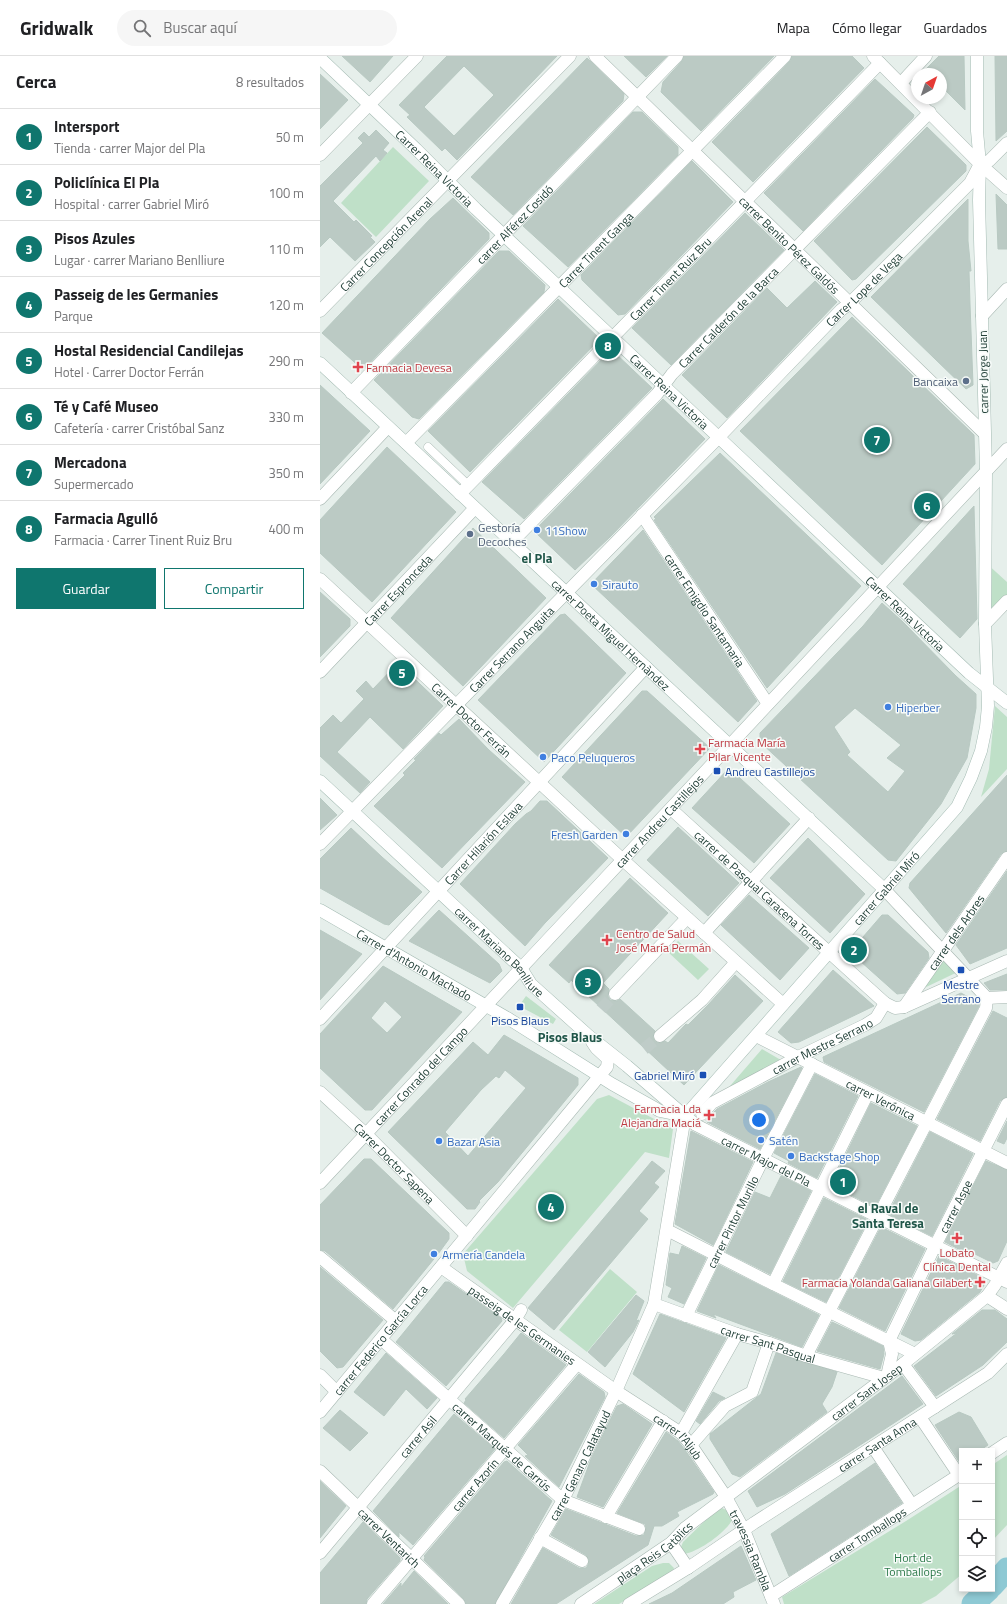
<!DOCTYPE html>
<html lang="es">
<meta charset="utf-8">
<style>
:root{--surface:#fff;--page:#f6f6f6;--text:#202124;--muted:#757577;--line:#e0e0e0;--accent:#0f766e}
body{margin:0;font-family:"Titillium Web",sans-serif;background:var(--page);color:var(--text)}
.controls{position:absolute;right:12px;bottom:12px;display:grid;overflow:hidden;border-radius:0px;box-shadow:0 2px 6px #0003}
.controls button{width:36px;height:36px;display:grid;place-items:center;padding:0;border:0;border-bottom:1px solid var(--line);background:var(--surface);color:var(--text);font:20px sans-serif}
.compass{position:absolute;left:591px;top:12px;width:36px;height:36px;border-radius:50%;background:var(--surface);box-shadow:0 2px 6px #0003;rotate:40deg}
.you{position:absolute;left:439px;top:1064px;width:14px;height:14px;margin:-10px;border:3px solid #fff;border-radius:50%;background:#1a73e8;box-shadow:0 0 0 6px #1a73e833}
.badge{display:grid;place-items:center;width:26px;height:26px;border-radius:50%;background:var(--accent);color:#fff;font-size:13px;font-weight:700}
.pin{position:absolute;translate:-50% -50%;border:2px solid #fff;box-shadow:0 1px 4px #0006}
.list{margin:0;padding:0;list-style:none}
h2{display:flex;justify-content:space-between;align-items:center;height:52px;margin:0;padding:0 16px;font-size:17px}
h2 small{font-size:13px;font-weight:400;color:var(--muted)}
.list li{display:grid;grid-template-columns:26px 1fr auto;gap:12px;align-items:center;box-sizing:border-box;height:56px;padding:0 16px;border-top:1px solid var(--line)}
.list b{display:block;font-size:15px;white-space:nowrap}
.list p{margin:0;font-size:13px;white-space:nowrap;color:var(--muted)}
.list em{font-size:13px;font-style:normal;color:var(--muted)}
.actions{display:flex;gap:8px;padding:12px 16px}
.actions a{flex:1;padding:9px 0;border:1px solid var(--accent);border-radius:0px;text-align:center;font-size:14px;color:var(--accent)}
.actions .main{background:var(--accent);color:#fff}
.icon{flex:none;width:22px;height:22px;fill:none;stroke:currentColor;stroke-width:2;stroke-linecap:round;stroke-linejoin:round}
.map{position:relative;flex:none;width:687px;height:1548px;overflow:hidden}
header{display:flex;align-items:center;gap:24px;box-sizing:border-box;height:56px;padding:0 20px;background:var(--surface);border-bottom:1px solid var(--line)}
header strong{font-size:19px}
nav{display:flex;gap:22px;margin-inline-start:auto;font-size:14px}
.search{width:280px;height:36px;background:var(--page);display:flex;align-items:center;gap:10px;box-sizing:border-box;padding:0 14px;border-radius:22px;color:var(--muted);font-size:15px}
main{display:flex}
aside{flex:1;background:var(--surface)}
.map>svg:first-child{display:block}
.green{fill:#bfe0c8}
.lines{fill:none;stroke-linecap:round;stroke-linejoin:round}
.river{stroke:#8ec9d4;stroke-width:23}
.building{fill:#bbcac4;stroke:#b8c9c2;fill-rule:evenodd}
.street-tunnel{stroke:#bfccc8;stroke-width:12;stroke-dasharray:12 6;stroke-linecap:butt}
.lane-casing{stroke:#a8b8b2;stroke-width:9}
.street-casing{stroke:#a8b8b2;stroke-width:13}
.secondary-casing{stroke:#a4bbb3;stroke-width:13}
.lane{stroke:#fff;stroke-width:8}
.street{stroke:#fff;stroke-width:12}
.secondary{stroke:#fff;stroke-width:12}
.health-dot{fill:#e0444e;stroke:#f7fbf9;stroke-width:1.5}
.service-dot{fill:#5c6f8a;stroke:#f7fbf9;stroke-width:1.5}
.shop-dot{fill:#3f7fe0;stroke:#f7fbf9;stroke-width:1.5}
.transit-dot{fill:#1a4fb4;stroke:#f7fbf9;stroke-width:1.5}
.labels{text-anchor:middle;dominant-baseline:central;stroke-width:3;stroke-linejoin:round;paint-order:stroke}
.street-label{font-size:12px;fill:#24423a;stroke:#f7fbf9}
.health-label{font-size:12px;fill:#be3a42;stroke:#f7fbf9;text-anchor:start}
.service-label{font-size:12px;fill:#4e5e75;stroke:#f7fbf9;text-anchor:end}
.shop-label{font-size:12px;fill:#366cbe;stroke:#f7fbf9;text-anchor:start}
.transit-label{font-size:12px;fill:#164399;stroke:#f7fbf9}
.park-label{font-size:12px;fill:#2d7a4b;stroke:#f7fbf9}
.neighbourhood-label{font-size:13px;font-weight:bold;fill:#1f5548;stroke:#f7fbf9}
</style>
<header>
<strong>Gridwalk</strong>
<div class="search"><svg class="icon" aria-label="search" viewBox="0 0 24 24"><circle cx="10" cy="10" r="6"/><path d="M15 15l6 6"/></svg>Buscar aquí</div>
<nav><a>Mapa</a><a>Cómo llegar</a><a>Guardados</a></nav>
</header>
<main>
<aside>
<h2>Cerca<small>8 resultados</small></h2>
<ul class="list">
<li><span class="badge">1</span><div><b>Intersport</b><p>Tienda · carrer Major del Pla</p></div><em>50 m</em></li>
<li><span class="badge">2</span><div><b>Policlínica El Pla</b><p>Hospital · carrer Gabriel Miró</p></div><em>100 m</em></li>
<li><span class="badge">3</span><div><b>Pisos Azules</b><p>Lugar · carrer Mariano Benlliure</p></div><em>110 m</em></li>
<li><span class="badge">4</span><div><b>Passeig de les Germanies</b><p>Parque</p></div><em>120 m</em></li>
<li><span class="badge">5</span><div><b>Hostal Residencial Candilejas</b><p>Hotel · Carrer Doctor Ferrán</p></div><em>290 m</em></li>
<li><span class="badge">6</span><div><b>Té y Café Museo</b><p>Cafetería · carrer Cristóbal Sanz</p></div><em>330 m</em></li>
<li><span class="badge">7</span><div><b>Mercadona</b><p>Supermercado</p></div><em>350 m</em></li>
<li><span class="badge">8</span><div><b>Farmacia Agulló</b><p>Farmacia · Carrer Tinent Ruiz Bru</p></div><em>400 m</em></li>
</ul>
<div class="actions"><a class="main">Guardar</a><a>Compartir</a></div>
</aside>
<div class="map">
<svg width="687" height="1548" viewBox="0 0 687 1548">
<rect width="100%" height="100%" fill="#e6efeb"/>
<!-- green -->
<path class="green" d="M73 91 109 125 56 181 21 147Z
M665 506 687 526V545L665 568Z
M675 650 687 661V713L661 741 669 713Z
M358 885 389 913 378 924 348 896Z
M629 894 646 912 602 933Z
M206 940 236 963 233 968 199 950Z
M442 993 466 1007 412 1035 410 1030Z
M289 1039 353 1073 349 1102 325 1096 193 1252 147 1215 143 1198 277 1043Z
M290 1213 317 1236 267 1296 239 1274Z
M687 1399V1469L672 1485V1409Z
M642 1429V1518L616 1540 601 1548H464L462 1541 586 1465Z
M402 1452 408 1455 413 1462C408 1475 379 1496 364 1498L361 1491 363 1486 394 1456Z
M343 1507H349L354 1512 352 1516 299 1548H274L332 1510Z"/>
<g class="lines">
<!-- river -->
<path class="river" d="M672 1530 687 1513
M653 1548 669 1533"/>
</g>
<!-- building -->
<path class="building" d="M22 0H73L50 26Z
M127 0H237L137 104 125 92 122 95 87 61 90 59 79 49ZM144 10 174 39 134 80 104 51Z
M304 0H347L326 21Z
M364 0H454L381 75 341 36 343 26 362 5Z
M472 0H532L544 12 433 126 392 86 470 5Z
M619 0H644L645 54 621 30V18H601Z
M675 0H687V75L676 85Z
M267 2 304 38 303 45 193 159 151 121Z
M0 18 28 44 0 73Z
M555 23 594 59 593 62 483 175 444 137Z
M313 56H322L358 91V99L248 211 203 170Z
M607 71 646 109V115L536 223 532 224 494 185Z
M56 74 69 87 63 94 67 97 60 105 56 100 13 145 34 166 36 164 52 180 50 181 55 186 35 205 10 181 0 191V130L43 87 38 82 44 76 49 81Z
M372 105 413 146 305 258 298 259 262 224 261 219Z
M676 138 687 149V193H678Z
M133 142 169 177V183L43 314 2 277 110 163Z
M648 143V185L651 215H649L650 248 653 329 646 333 551 241Z
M425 157 464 194 351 309 312 272Z
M179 195H189L225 229 224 236 99 363 92 361 54 324Z
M495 225 517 246 407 362 362 319 447 232 467 252Z
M238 243 280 283 150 416 108 375Z
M532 261 654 379 655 408 562 509 420 375Z
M289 296H294L332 332 204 463 162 426Z
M0 329 50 375 0 428Z
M343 343 385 383 290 481 255 514 216 477V473Z
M67 391 136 456 52 546 0 497V464Z
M400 397 541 530 447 632 334 464 336 463 334 461Z
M654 450 657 563 640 582 583 528Z
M153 472 226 542 143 630 71 562Z
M323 474 437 645 418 666 271 528Z
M0 536 30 563V570L0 601Z
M562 547 582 565 636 620 656 638V652L647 702 621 748 576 805 568 804 440 686V677L543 570ZM535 652 581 689 567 702 585 715 568 736 527 699 530 696 514 671Z
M245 558 306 617 224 706 158 644 240 559Z
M78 607 123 650 83 693 50 661 17 696 50 726 40 737 0 700V672L13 659 21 667 44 643 36 635 46 625 53 633Z
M322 635H327L390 692 306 781 242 721Z
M139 663 169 694 205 726 122 812 54 750 85 719 83 717 96 704 94 703 119 677 121 679Z
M409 712 470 768 434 807 372 752Z
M687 719V795L681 798 626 877 589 832 590 827Z
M0 742 17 759 0 774Z
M220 745H227L288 802 225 867 205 890 140 828 195 768 206 758 211 755Z
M358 771 419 827 388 860 327 804Z
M31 772 62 801 102 836 69 869 64 868 0 832V803Z
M488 782 545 838 510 877 450 822Z
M687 815V892L650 908 636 889Z
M310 822 348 857 283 927 289 933 288 940 290 944 297 945 300 943 335 975 333 981 335 985 341 987 345 985 348 987 366 968 368 969 388 949 415 919 443 945 364 1029 251 924 249 927 229 909Z
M429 839 489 892 460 924 401 869Z
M119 854 179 908 182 915 170 927 89 885Z
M562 859H568L608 896 609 902 585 937 577 938 530 896Z
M0 874 42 898 0 944Z
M63 910 142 956 52 1054H45L0 1012V978ZM65 945 82 961 67 977 51 962Z
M513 914 554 950 479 986 471 987 458 976Z
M687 918V934H670L664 927Z
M641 937 659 947V950L604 1056 504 1006 503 1001Z
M673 955 687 962V1041L680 1045 660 1085 617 1063Z
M184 979 258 1022V1029L178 1126 159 1145 160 1146 155 1153H147L68 1076 153 986 168 999ZM185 1014 206 1032 148 1100 125 1076 161 1034 176 1020 179 1022Z
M481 1011 482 1012 440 1093 387 1066 386 1064 397 1053 448 1026Z
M495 1018 538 1040 497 1122 468 1107 469 1105 454 1097Z
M551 1047 597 1070 555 1151 511 1129Z
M687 1065V1082L684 1088 677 1085Z
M371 1075 433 1106 393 1189 355 1168Z
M610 1076 653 1098 612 1180 568 1158Z
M44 1103H51L129 1177V1183L118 1198 73 1253 5 1195 0 1194V1149Z
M332 1105 345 1115 334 1127 339 1131 319 1155 328 1163 234 1274 208 1252Z
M666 1105 687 1114V1185L678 1205 673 1207 653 1197 654 1201 625 1186Z
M461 1120 491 1135 450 1218 406 1196 435 1136 450 1142Z
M504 1142 548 1164 506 1246 463 1225Z
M561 1171 605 1193 565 1275 519 1252Z
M362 1190 386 1202 364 1248 348 1241 352 1232 346 1229 350 1197 359 1199Z
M619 1200 661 1221 664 1229 660 1236 601 1284 595 1285 581 1278Z
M399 1209 499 1259 482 1291 393 1258 396 1262 377 1255Z
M0 1211 63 1264 23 1311 17 1312 0 1295Z
M125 1226H129L181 1262 182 1265 126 1330 76 1286Z
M316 1239 324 1245 316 1265 319 1264 313 1276 285 1311 268 1296Z
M662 1254H675L687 1263V1286L663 1309 616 1340 594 1310 637 1277 632 1278Z
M340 1258 406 1282 364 1356 313 1318Z
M512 1266 563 1290 564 1298 560 1313 497 1295Z
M201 1277 246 1309 184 1382 144 1347 146 1344 145 1343 184 1298Z
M66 1297 117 1342 107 1353 86 1333 64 1360 34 1336Z
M456 1297 517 1316 512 1331 502 1348 507 1356 420 1421 412 1418 390 1383V1378L441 1338Z
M259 1318 284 1336 285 1341 239 1431 205 1400 208 1399 198 1389Z
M582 1320 603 1348 465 1438 437 1451 428 1435Z
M393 1336 405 1342 399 1345 380 1368 376 1365Z
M303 1348 332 1368 283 1451 257 1441 271 1403 297 1350Z
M20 1354 48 1377 30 1395 3 1372Z
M639 1356 651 1361 668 1389 659 1395H642V1406L640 1407 615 1369Z
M134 1358 175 1393 93 1489 79 1476V1481L53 1455Z
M346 1376 358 1385 365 1394 394 1436 393 1438 357 1456 359 1460 342 1470H334L328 1489 236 1548H191L223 1492 259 1512H266L268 1509 269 1504 266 1499 231 1479 246 1453 316 1480 324 1479 326 1472 325 1468 297 1457Z
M187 1405 232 1445 175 1548H146L144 1543 104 1504 105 1501 104 1500 184 1406Z
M555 1407 582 1447 469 1520 451 1478Z
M0 1425 26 1450 0 1482Z
M43 1466 80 1502V1505L47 1543 46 1548H0V1517Z
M421 1490 436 1524 413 1536 414 1541 403 1548H329L352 1537Z
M94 1515 128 1548H63L81 1527V1531Z"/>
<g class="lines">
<!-- street-tunnel -->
<path class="street-tunnel" d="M281 953 295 938
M324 993 340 980"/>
<!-- lane casing -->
<g class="lane-casing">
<path id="lane" d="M108 391 148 429"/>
</g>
<!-- street casing -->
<g class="street-casing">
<g id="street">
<path id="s1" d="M275 0 664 377"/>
<path d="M553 0 660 108 687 132"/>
<path d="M581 27 606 0"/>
<path d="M0 99 97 0"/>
<path id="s2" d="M0 255 250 0"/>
<path d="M662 260 687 233"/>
<path id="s3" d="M31 337 357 0"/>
<path id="s4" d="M86 387 465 0"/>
<path id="s5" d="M140 438 560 7"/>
<path d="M0 443 68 371"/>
<path id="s6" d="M322 459 448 648"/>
<path id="s7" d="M192 486 337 338 352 318 610 56"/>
<path id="s8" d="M0 523 303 804 463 948"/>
<path d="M665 568 687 545"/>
<path id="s9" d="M0 616 155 452"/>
<path id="s10" d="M351 753 565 947 575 952 584 951 687 905"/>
<path id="s11" d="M0 788 399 381 521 254 530 247 650 127 660 108 669 105 687 87"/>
<path d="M564 833 667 942"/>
<path d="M384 877 489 762"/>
<path d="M295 938 367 862"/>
<path d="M667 942 687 941"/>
<path id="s12" d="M584 951 687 802"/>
<path id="s13" d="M0 963 326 611"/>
<path d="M340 980 382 944 416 906"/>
<path id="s14" d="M436 980 687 1107"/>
<path id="s15" d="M0 1036 46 1078 147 1180"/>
<path id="s16" d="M382 1058 392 1047 478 1001 545 969 556 962 565 947"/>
<path id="s17" d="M365 1060 376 1069 687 1226"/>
<path id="s18" d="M0 1127 687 393"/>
<path d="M347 1174 453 1228 595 1298"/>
<path d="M0 1201 76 1265"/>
<path id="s19" d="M121 1211 296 1335 361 1377 371 1389 406 1441 424 1474 454 1548"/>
<path d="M453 1228 548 1037"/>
<path d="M667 1240 687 1253"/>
<path id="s20" d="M334 1248 417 1278 449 1287 486 1300 564 1322"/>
<path id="s21" d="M366 1260 446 1097 492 1008"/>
<path id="s22" d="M61 1283 243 1444 319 1473"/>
<path d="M486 1300 666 952 667 942"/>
<path d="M583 1308 615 1351"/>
<path d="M0 1319 17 1336"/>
<path id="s23" d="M567 1320 572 1298 569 1285 615 1190 687 1048"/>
<path id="s24" d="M0 1356 287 1011 288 1003 276 992 272 986"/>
<path d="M600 1361 639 1419"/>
<path d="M361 1377 417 1278"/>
<path d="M371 1389 405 1350 432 1336 449 1287"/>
<path d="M553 1391 592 1449"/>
<path d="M672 1397 687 1387"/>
<path id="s25" d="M0 1415 139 1548"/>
<path d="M286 1461 343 1365"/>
<path d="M220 1482 262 1505"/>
<path d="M351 1487 368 1512"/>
<path id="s26" d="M0 1497 195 1264 201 1254"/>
<path id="s27" d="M451 1540 642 1417"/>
<path id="s28" d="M53 1548 257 1308"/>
<path id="s29" d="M182 1548 243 1444 296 1335 334 1248 365 1060"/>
<path id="s30" d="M261 1548 351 1487 365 1472 583 1308 667 1240 675 1229 687 1207"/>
<path id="s31" d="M309 1548 368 1512 434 1467 668 1317 687 1298"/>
</g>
</g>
<!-- secondary casing -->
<g class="secondary-casing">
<g id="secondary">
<path id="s32" d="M0 2 96 93 156 153 649 617 687 647"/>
<path id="s33" d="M0 307 564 833"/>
<path id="s34" d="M0 725 201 912 211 928 269 980 307 1010 365 1060"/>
<path id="s35" d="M0 854 189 963 292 1028 340 1055 364 1060"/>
<path id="s36" d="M365 1060 637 751 651 722 661 695 666 671 668 650 665 568 666 415 659 144 660 108 657 75V0"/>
</g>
</g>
<!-- lane -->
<use href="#lane" class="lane"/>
<!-- street -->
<use href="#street" class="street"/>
<!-- secondary -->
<use href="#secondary" class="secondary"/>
</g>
<!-- markers -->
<g class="health-dot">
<path d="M36 305h4v4h4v4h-4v4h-4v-4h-4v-4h4z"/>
<path d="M378 687h4v4h4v4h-4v4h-4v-4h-4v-4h4z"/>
<path d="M285 878h4v4h4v4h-4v4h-4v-4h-4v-4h4z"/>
<path d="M387 1053h4v4h4v4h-4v4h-4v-4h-4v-4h4z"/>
<path d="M635 1176h4v4h4v4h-4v4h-4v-4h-4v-4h4z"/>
<path d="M658 1220h4v4h4v4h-4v4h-4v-4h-4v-4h4z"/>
</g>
<g class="service-dot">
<circle cx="646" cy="325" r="4"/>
<circle cx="150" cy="478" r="4"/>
</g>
<g class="shop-dot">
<circle cx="217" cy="474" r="4"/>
<circle cx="274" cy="528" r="4"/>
<circle cx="568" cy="651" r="4"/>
<circle cx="223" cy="701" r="4"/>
<circle cx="306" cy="778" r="4"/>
<circle cx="441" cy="1084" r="4"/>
<circle cx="119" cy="1085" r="4"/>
<circle cx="471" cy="1100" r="4"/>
<circle cx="114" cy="1198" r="4"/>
</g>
<g class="transit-dot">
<rect x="393" y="711" width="8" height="8" rx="2"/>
<rect x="637" y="910" width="8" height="8" rx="2"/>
<rect x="196" y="947" width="8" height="8" rx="2"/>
<rect x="379" y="1015" width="8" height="8" rx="2"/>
</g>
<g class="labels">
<!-- street labels -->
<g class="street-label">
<text stroke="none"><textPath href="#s32" startOffset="159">Carrer Reina Victoria</textPath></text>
<text stroke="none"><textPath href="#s3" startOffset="235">carrer Alférez Cosidó</textPath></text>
<text stroke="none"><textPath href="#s2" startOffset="94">Carrer Concepción Arenal</textPath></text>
<text stroke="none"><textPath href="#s1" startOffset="271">carrer Benito Pérez Galdós</textPath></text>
<text stroke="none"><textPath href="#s4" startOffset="271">Carrer Tinent Ganga</textPath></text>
<text stroke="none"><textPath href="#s5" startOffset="301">Carrer Tinent Ruiz Bru</textPath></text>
<text stroke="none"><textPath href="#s11" startOffset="777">Carrer Lope de Vega</textPath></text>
<text stroke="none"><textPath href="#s7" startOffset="312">Carrer Calderón de la Barca</textPath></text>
<text transform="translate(663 316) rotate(-91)">carrer Jorge Juan</text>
<text stroke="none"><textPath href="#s32" startOffset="483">Carrer Reina Victoria</textPath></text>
<text stroke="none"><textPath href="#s9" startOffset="113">Carrer Espronceda</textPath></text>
<text stroke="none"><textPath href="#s6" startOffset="114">carrer Emigdio Santamaria</textPath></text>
<text stroke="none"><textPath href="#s32" startOffset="807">Carrer Reina Victoria</textPath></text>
<text stroke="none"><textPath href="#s33" startOffset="398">carrer Poeta Miguel Hernàndez</textPath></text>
<text stroke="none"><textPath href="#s11" startOffset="273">Carrer Serrano Anguita</textPath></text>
<text stroke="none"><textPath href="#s8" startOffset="207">Carrer Doctor Ferrán</textPath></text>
<text stroke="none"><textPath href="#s18" startOffset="496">carrer Andreu Castillejos</textPath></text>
<text stroke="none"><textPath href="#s13" startOffset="240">Carrer Hilarión Eslava</textPath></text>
<text stroke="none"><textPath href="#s36" startOffset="304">carrer Gabriel Miró</textPath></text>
<text stroke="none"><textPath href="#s10" startOffset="120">carrer de Pasqual Caracena Torres</textPath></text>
<text stroke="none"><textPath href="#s12" startOffset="91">carrer dels Arbres</textPath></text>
<text stroke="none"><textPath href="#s34" startOffset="248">carrer Mariano Benlliure</textPath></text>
<text stroke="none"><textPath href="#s35" startOffset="109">Carrer d'Antonio Machado</textPath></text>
<text stroke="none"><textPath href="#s16" startOffset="139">carrer Mestre Serrano</textPath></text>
<text stroke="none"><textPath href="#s18" startOffset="147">carrer Conrado del Campo</textPath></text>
<text stroke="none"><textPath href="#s14" startOffset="140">carrer Verónica</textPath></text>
<text stroke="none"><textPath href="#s17" startOffset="93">carrer Major del Pla</textPath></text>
<text stroke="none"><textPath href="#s15" startOffset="103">Carrer Doctor Sapena</textPath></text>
<text stroke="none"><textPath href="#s23" startOffset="186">carrer Aspe</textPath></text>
<text stroke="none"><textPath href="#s21" startOffset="105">carrer Pintor Murillo</textPath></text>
<text stroke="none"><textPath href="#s19" startOffset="100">passeig de les Germanies</textPath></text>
<text stroke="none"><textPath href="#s24" startOffset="94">carrer Federico García Lorca</textPath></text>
<text stroke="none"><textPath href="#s20" startOffset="121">carrer Sant Pasqual</textPath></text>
<text stroke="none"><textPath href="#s30" startOffset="356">carrer Sant Josep</textPath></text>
<text stroke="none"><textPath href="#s26" startOffset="152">carrer Asil</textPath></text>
<text stroke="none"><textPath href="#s19" startOffset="292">carrer l'Aljub</textPath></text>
<text stroke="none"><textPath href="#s31" startOffset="295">carrer Santa Anna</textPath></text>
<text stroke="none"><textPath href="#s22" startOffset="162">carrer Marqués de Carrús</textPath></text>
<text stroke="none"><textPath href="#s29" startOffset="159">carrer Genaro Calatayud</textPath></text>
<text stroke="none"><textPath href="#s28" startOffset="157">carrer Azorín</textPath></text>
<text stroke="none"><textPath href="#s27" startOffset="114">carrer Tomballops</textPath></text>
<text stroke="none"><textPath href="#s25" startOffset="96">carrer Ventarich</textPath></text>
<text stroke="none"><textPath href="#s19" startOffset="429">travessia Rambla</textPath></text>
<text stroke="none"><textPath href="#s30" startOffset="90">plaça Reis Catòlics</textPath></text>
</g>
<!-- health labels -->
<g class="health-label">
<text x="46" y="311">Farmacia Devesa</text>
<text x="388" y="686">Farmacia María<tspan x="388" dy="14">Pilar Vicente</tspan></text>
<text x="296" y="877">Centro de Salud<tspan x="296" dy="14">José María Permán</tspan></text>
<text x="381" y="1052" text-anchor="end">Farmacia Lda<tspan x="381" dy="14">Alejandra Maciá</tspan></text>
<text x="637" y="1196" text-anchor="middle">Lobato<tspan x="637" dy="14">Clínica Dental</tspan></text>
<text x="652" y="1226" text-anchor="end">Farmacia Yolanda Galiana Gilabert</text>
</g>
<!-- service labels -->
<g class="service-label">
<text x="638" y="325">Bancaixa</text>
<text x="158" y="471" text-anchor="start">Gestoría<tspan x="158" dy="14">Decoches</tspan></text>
</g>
<!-- shop labels -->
<g class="shop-label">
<text x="225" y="474">11Show</text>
<text x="282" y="528">Sirauto</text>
<text x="576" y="651">Hiperber</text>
<text x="231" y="701">Paco Peluqueros</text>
<text x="298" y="778" text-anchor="end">Fresh Garden</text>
<text x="449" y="1084">Satén</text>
<text x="127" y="1085">Bazar Asia</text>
<text x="479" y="1100">Backstage Shop</text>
<text x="122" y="1198">Armería Candela</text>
</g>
<!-- transit labels -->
<g class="transit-label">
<text x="405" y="715" text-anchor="start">Andreu Castillejos</text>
<text x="641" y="928">Mestre<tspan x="641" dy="14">Serrano</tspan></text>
<text x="200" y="964">Pisos Blaus</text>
<text x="375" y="1019" text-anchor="end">Gabriel Miró</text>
</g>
<!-- park labels -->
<g class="park-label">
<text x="593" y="1501">Hort de<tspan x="593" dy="14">Tomballops</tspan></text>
</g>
<!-- neighbourhood labels -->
<g class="neighbourhood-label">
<text x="217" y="502">el Pla</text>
<text x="250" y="981">Pisos Blaus</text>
<text x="568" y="1152">el Raval de<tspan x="568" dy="15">Santa Teresa</tspan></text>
</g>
</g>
</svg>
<div class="controls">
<button>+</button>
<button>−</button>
<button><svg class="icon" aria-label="locate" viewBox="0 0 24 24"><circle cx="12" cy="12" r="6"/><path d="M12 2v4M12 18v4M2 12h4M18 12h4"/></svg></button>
<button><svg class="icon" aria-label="layers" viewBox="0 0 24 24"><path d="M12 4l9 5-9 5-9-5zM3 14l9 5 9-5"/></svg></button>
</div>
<svg class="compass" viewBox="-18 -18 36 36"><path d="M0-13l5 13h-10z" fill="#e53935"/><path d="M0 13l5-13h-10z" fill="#757577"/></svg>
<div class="you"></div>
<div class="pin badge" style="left:523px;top:1126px">1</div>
<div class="pin badge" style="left:534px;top:894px">2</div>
<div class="pin badge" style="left:268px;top:926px">3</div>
<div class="pin badge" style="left:231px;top:1151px">4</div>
<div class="pin badge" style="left:82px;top:617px">5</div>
<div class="pin badge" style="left:607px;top:450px">6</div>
<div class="pin badge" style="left:557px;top:384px">7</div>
<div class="pin badge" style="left:288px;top:290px">8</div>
</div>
</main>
